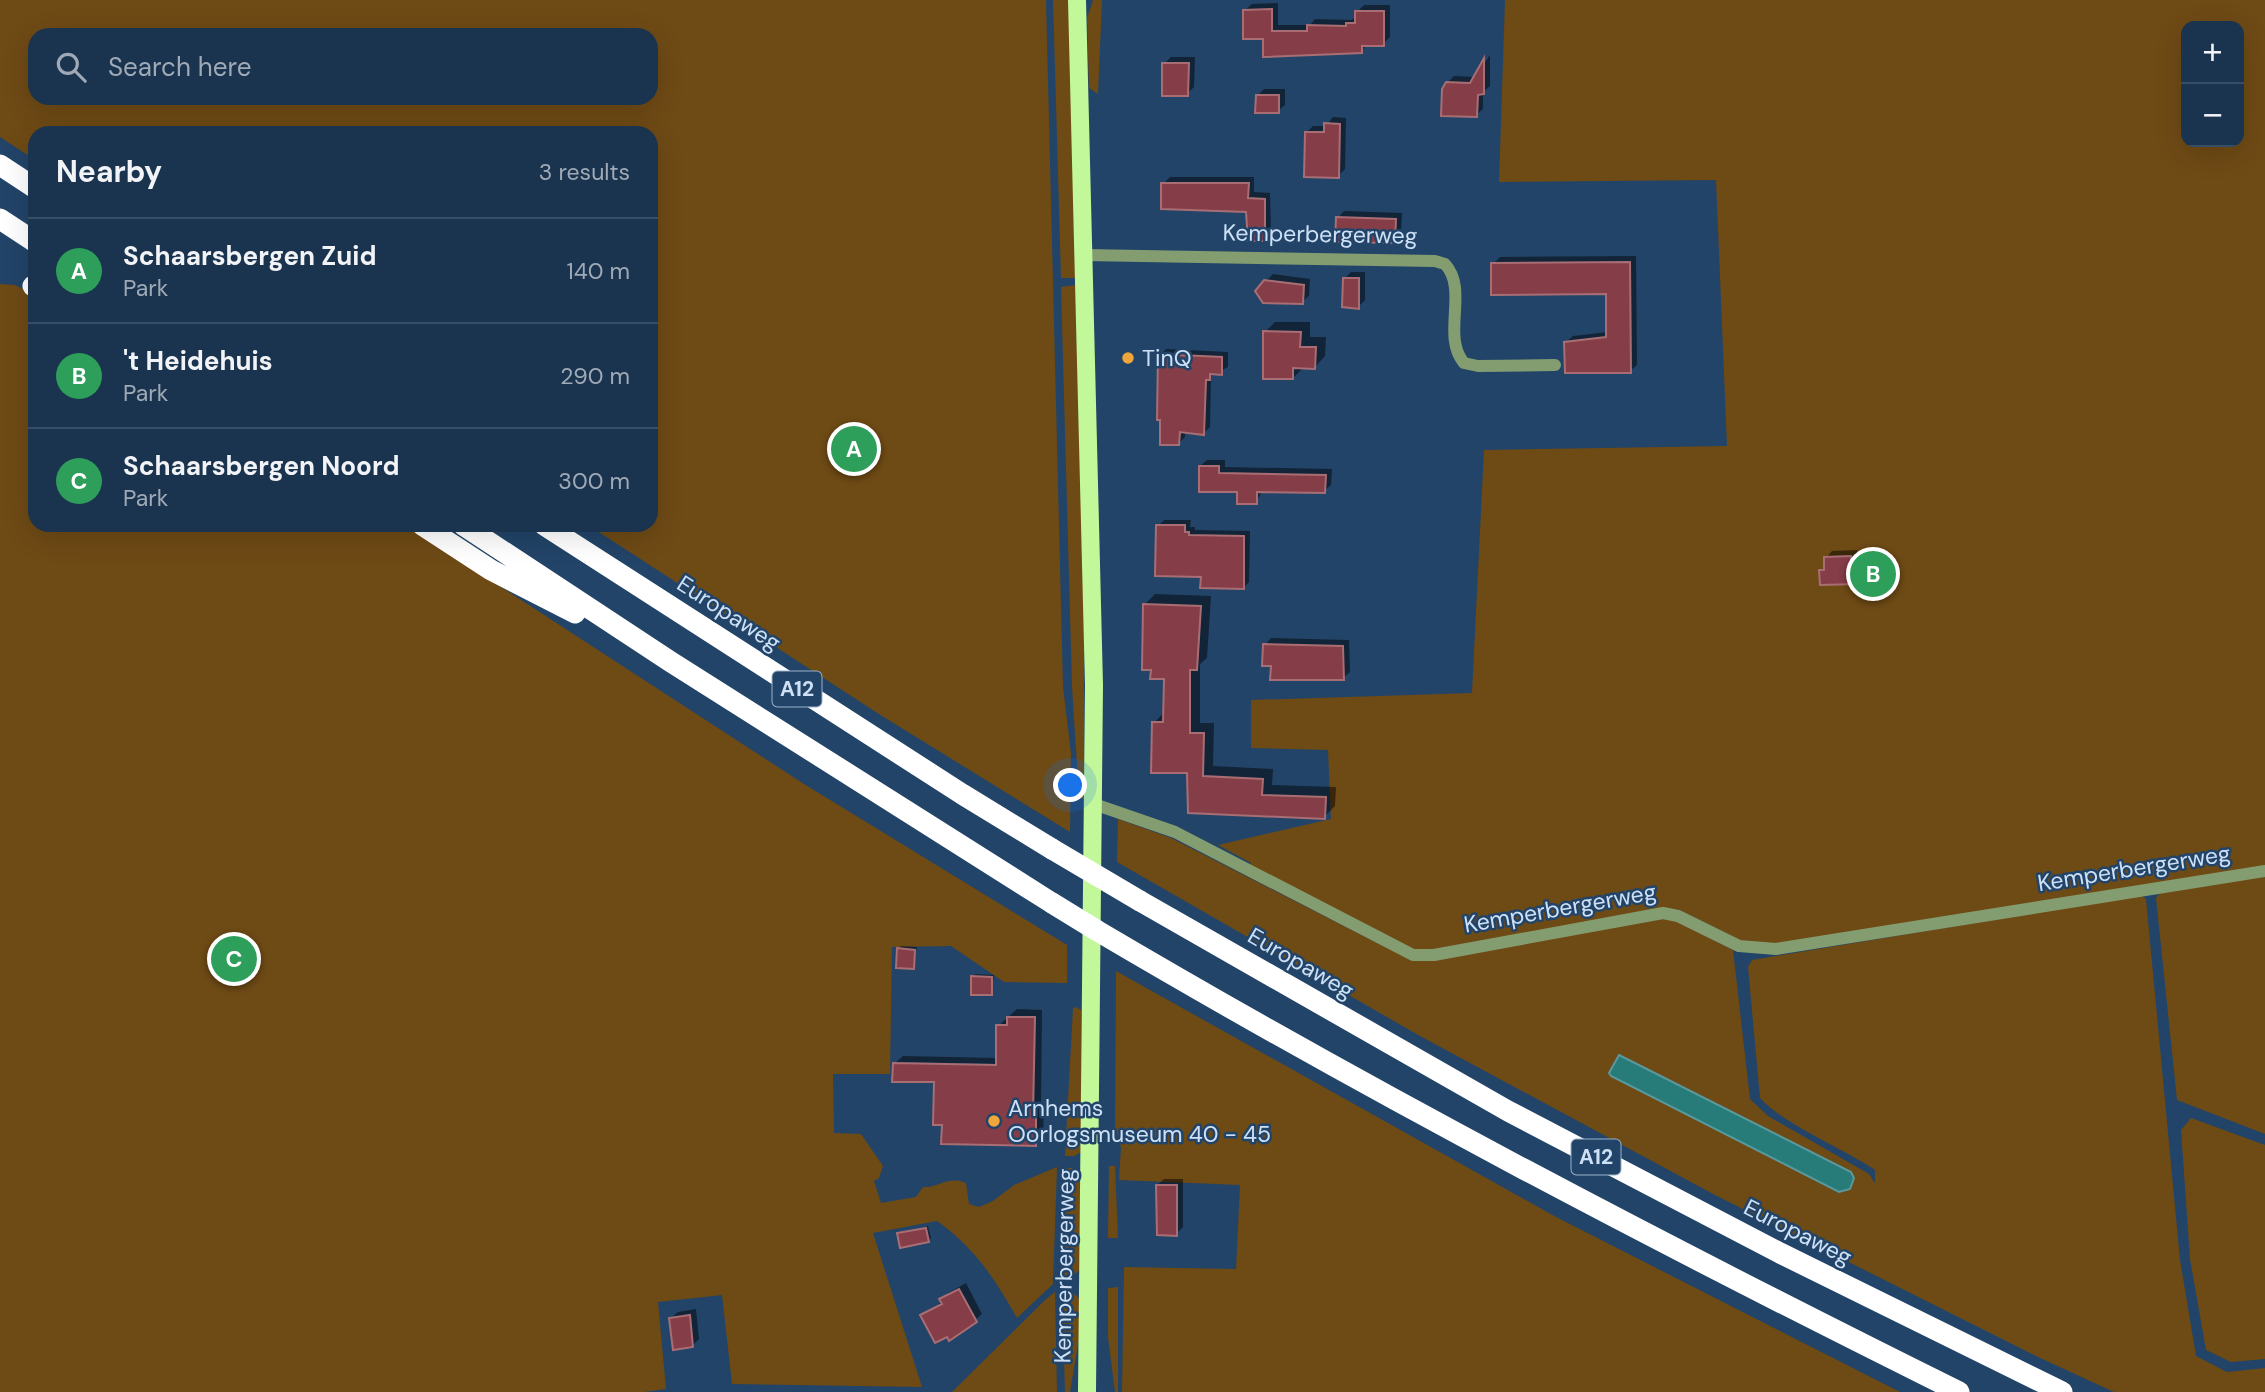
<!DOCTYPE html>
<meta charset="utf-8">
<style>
:root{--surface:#1a334e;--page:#273f58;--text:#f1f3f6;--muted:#9faab6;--line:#384e66;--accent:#efa73d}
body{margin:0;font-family:"DM Sans",sans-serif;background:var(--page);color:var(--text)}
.controls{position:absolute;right:21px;top:21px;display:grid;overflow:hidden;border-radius:14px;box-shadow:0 7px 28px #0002}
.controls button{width:63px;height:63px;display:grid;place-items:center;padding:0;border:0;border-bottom:2px solid var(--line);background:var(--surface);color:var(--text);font:35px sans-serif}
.you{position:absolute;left:1071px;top:786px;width:24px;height:24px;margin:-18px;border:5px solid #fff;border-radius:50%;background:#1a73e8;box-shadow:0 0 0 10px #1a73e833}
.badge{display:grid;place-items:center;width:46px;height:46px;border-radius:50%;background:var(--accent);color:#fff;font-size:23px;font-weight:700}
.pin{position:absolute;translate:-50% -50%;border:4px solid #fff;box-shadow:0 2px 7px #0006}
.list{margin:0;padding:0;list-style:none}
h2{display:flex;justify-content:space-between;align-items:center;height:91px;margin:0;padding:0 28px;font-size:30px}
h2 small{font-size:23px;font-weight:400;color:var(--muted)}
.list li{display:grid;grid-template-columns:46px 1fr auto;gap:21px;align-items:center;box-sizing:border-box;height:105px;padding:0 28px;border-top:2px solid var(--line)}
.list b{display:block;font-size:26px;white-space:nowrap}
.list p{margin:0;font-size:23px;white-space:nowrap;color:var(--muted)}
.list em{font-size:23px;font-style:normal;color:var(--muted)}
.icon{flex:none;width:38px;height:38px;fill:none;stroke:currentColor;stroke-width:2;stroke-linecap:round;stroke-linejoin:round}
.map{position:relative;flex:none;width:2265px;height:1392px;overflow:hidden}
.search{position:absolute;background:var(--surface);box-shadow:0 7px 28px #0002;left:28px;top:28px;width:630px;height:77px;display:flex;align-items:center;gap:18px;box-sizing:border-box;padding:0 24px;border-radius:21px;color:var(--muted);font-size:26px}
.panel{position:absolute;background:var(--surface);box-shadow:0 7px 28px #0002;left:28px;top:126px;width:630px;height:406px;border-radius:21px}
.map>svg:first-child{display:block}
.green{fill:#6e4a15;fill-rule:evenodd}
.water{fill:#277b79;stroke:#59999e;stroke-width:2}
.shadow{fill:#0007;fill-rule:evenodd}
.building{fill:#853d48;stroke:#a86e74;stroke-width:2}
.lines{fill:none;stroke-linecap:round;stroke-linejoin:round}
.minor{stroke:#839d70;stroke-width:12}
.major{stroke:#c2f899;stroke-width:18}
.highway{stroke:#fff;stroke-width:21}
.highway-bridge{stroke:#fff;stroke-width:21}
.poi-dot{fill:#efa73d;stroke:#224468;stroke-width:2.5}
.labels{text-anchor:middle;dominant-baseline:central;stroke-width:5;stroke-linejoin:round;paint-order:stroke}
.shield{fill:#224468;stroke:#9ab1cb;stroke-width:2}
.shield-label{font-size:21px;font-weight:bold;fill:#cde0f6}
.street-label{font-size:23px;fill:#cde0f6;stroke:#224468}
.poi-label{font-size:23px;fill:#cde0f6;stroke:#224468;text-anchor:start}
</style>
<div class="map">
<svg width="2265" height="1392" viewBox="0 0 2265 1392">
<rect width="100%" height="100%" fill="#224468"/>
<!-- green -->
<path class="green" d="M0 0H1046L1063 687 1071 753 1070 832 882 716 588 525H651V133H35V160L0 137ZM651 35V98H35V35Z
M1053 0H1069L1076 278H1061Z
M1093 0H1102L1098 94 1089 88 1087 18Z
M1505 0H2265V868L1774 945 1740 940 1679 910 1663 909 1435 950H1413L1249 866 1251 863 1218 845 1331 819 1328 750 1251 748V700L1472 693 1484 450 1727 446 1716 180 1499 182ZM2186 26H2239V142H2186Z
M0 284 15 285 35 295V525H406L804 784 1067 945V983L1004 982 951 946 892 947 890 1074H833L834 1133 861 1134 883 1166 879 1178 874 1181 881 1203 916 1197 923 1187C938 1188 949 1175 966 1183L969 1204 979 1207 993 1201 1014 1185 1057 1167 1053 1284 1017 1318C995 1279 975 1248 937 1221L873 1233 922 1387 732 1384 722 1295 658 1302 666 1389 644 1392H0Z
M1076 285 1084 584V799L1079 798 1072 687 1061 287Z
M1118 819 1171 838 1397 953 1413 959 1661 918 1677 921 1733 950 1750 1099 1768 1116 1869 1174 1875 1183V1170C1841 1147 1786 1126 1760 1098L1748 967 1752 960 2141 895 2146 899 2180 1260 2196 1356 2227 1372 2265 1368V1392H2114L2038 1357 1715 1195 1420 1036 1117 862ZM1619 1055 1850 1172 1853 1178 1697 1118 1611 1076Z
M2265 876V1134L2177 1100 2156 898 2160 893Z
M1116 971 1556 1217 1900 1392H1122L1124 1267 1236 1269 1240 1185 1119 1180 1121 1148 1115 1127Z
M1076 1007 1081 1010V1152L1074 1156H1065L1073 1008Z
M2191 1118 2265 1145V1359L2231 1362 2206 1350 2190 1259 2181 1130Z
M1109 1166H1115L1118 1238H1108Z
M1064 1168H1074L1081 1174 1080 1270 1070 1278 1062 1279Z
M1118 1287V1392H1115L1108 1337V1288Z
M1062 1291H1071L1080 1299 1079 1339 1070 1392H1065Z
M1055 1292 1057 1392H952L1045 1300Z"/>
<!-- water -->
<path class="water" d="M1619 1055 1851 1172 1854 1178 1850 1189 1839 1192 1611 1076 1609 1073Z"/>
<!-- shadow -->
<path class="shadow" d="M1278 3V25H1310L1315 19 1351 20 1357 17V12L1364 5H1390V37L1383 44H1368L1361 51 1264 37 1245 10 1252 4Z
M1490 55V86L1483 92V109L1476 115 1447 83 1454 76 1475 77Z
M1171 57H1195L1194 87 1187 94 1164 64Z
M1264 89H1285V105L1278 111 1257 96Z
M1333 117 1346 118 1345 169 1338 176 1307 132 1313 126H1326Z
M1170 177H1254V192L1270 193 1271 233 1264 240 1248 210 1163 184Z
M1344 211 1402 213 1401 234 1395 241 1338 218Z
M1636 256 1637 365 1630 371 1566 342 1573 336 1608 332V293L1493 264 1500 257Z
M1351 272H1365V300L1358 307 1344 279Z
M1273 274 1310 279 1309 296 1302 302 1266 281Z
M1275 322H1310V337H1326L1325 356 1315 367H1304L1293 378 1265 332Z
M1166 349 1228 352V367L1211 376 1210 427 1204 433 1185 431V437L1179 443 1160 355Z
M1207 460H1225V467L1332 469 1331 485 1324 491 1263 490 1256 502 1200 466Z
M1164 520H1191L1190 527H1195V530L1250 531 1249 582 1243 588 1202 575 1158 526Z
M1857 550 1858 563H1863V576L1857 583 1821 571 1826 566V558L1832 551Z
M1155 594 1211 596 1207 658 1200 664V723H1214L1213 766 1273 769 1272 785 1336 787 1335 806 1324 817 1189 772 1154 723 1165 711 1166 678 1144 605Z
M1271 638 1349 640 1350 672 1343 678 1273 664 1265 645Z
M901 946 917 947 913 967 898 949Z
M975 974 994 975 991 994 973 977Z
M1017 1009 1042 1010 1041 1108H1044L1043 1136 1035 1144 944 1124 935 1081 894 1064 903 1056 997 1058 998 1026ZM900 1062 1004 1064V1067L900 1065Z
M1164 1179H1183V1227L1176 1234 1157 1185Z
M928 1226 931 1238 928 1241 899 1234Z
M966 1283 982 1314 962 1332 936 1341 922 1315 942 1302 948 1293Z
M696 1309 699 1339 692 1346 671 1318 678 1312Z"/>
<!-- building -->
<path class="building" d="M1272 9V31H1307V25L1346 26V23H1355V11H1384V46H1362V53L1263 57V39H1243V10Z
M1484 58V94L1478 95 1477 117 1441 116 1442 89 1446 82 1470 83Z
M1162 63H1189L1188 96H1162Z
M1256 95H1279V113H1255Z
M1324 123 1340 124 1339 178 1304 177 1305 132H1324Z
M1161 183H1249L1248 198 1265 199V241H1248L1246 212 1161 209Z
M1336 217 1396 219 1395 243 1335 242Z
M1630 262 1631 373H1565L1564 342 1606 337V294L1491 295V263Z
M1343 278H1359V309L1342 307Z
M1264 280 1304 285 1303 304 1263 303 1255 291Z
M1263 331 1301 332 1300 347H1316L1315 369 1293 368V379H1263Z
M1158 354 1222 357V375L1210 374V380H1206L1204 435 1180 432 1179 445H1160V420H1157Z
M1199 466H1219V473L1326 475 1325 493 1257 492V504H1237V492H1199Z
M1156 525H1185V532H1189V535L1244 536V589L1200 588 1201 577 1155 576Z
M1851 556 1852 569H1857V584L1820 585 1819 570H1824V557Z
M1143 604 1201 606 1197 670H1190V733H1204L1203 776 1263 779 1262 795 1326 797 1325 819 1188 813 1187 773H1151L1152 722H1163L1164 679H1150L1151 670H1142Z
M1263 644 1343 646 1344 680H1270L1271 666H1262Z
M897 948 915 950 914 969 896 968Z
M971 976 992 977V995H971Z
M1007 1017H1035L1033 1115 1036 1116V1146L941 1144 942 1125H933L934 1082H892L893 1063 996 1065V1025H1007Z
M1156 1185H1177V1236L1157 1235Z
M926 1228 929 1242 900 1248 897 1233Z
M959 1289 977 1322 949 1341 947 1337 935 1343 920 1315 942 1304 939 1299Z
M690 1315 693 1347 673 1350 669 1318Z"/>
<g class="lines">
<!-- minor -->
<path class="minor" d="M1084 255 1435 261 1445 264C1469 290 1441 336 1464 363L1478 366 1555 365
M1094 804 1175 832 1413 955H1434L1663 913 1678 916 1739 946 1776 949 2265 871"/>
<!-- major -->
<path class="major" d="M1077 0 1094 685 1087 1392"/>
<!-- highway -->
<path class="highway" d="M0 165 35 188
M0 219 35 242
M33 286 35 287
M422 525 491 570 575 613
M463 525 671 662 1052 903
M544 525 962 794 1052 849
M1140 901 1508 1111 1780 1253 2062 1392
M1096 930C1377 1096 1667 1247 1959 1392"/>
<!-- highway-bridge -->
<path class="highway-bridge" d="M1052 849 1140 901
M1052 903 1096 930"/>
</g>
<!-- markers -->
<g class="poi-dot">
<circle cx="1128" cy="358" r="7"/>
<circle cx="994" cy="1121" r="7"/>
</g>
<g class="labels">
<!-- shield labels -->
<g class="shield">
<rect x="772.5" y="671.5" width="49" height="35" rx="5"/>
<rect x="1571.5" y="1139.5" width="49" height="35" rx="5"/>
</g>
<g class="shield-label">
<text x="797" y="689">A12</text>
<text x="1596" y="1157">A12</text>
</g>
<!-- street labels -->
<g class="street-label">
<text transform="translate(1320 234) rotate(1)">Kemperbergerweg</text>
<text transform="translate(729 613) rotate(33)">Europaweg</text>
<text transform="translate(2134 868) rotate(-9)">Kemperbergerweg</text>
<text transform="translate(1560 908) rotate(-10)">Kemperbergerweg</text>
<text transform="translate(1301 963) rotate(30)">Europaweg</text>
<text transform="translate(1798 1232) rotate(27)">Europaweg</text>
<text transform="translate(1064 1266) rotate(-89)">Kemperbergerweg</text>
</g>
<!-- poi labels -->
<g class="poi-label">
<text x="1142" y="358">TinQ</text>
<text x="1008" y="1108">Arnhems<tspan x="1008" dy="26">Oorlogsmuseum 40 - 45</tspan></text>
</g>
</g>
</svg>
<div class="controls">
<button>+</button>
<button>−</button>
</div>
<div class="you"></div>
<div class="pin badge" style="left:854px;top:449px;background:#2e9e5b">A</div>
<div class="pin badge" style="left:1873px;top:574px;background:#2e9e5b">B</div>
<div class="pin badge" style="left:234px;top:959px;background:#2e9e5b">C</div>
<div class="search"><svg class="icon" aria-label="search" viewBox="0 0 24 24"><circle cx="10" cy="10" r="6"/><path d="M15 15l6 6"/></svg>Search here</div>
<section class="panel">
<h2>Nearby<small>3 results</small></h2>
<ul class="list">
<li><span class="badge" style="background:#2e9e5b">A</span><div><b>Schaarsbergen Zuid</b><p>Park</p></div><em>140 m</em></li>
<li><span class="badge" style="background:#2e9e5b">B</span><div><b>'t Heidehuis</b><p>Park</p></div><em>290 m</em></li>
<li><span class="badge" style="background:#2e9e5b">C</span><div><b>Schaarsbergen Noord</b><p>Park</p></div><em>300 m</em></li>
</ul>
</section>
</div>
